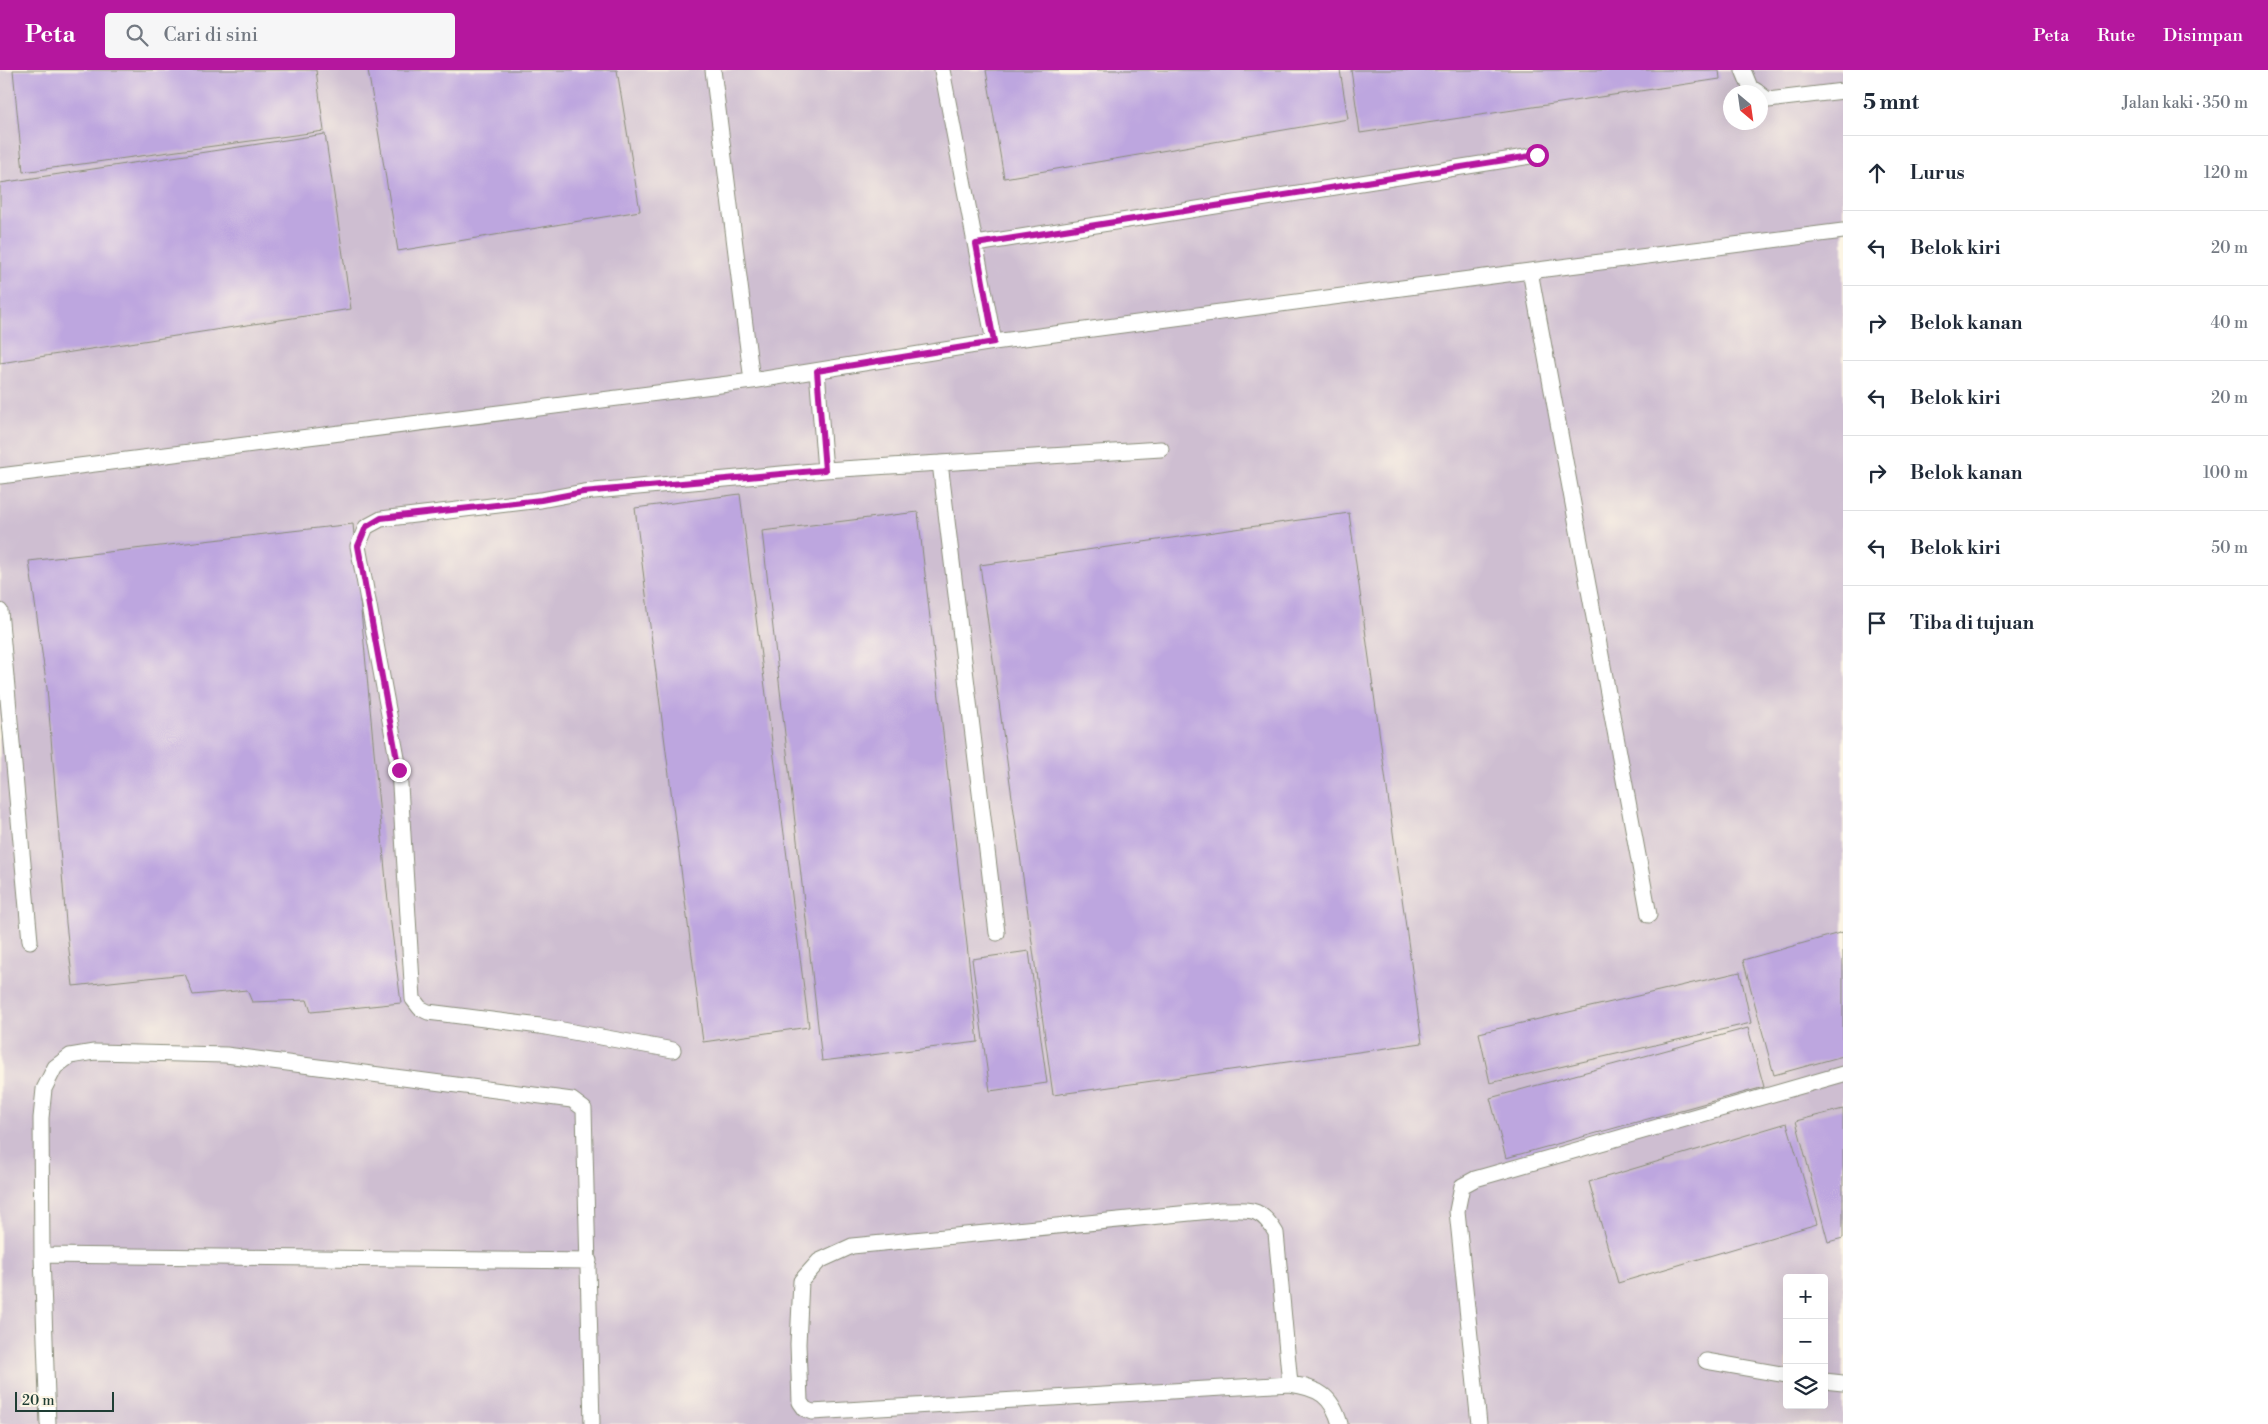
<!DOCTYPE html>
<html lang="id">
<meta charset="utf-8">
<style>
:root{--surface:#fff;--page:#f6f6f7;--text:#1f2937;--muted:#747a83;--line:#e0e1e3;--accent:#b5179e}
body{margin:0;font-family:"Libre Bodoni",serif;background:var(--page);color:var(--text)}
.controls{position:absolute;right:15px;bottom:15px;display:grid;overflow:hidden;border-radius:5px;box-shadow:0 5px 20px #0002}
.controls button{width:45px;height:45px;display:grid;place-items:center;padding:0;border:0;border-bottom:1px solid var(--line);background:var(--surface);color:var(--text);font:25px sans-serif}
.compass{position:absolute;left:1723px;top:15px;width:45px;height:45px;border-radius:50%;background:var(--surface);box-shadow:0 5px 20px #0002;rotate:151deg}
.scale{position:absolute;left:15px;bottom:12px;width:99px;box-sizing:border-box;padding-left:5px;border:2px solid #1f3d34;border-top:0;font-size:14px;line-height:18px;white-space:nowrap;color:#1f3d34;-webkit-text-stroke:4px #fcf5e5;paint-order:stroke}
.stop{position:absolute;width:15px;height:15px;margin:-11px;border:4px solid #b5179e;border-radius:50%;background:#fff}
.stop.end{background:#b5179e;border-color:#fff;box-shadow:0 1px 5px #0008}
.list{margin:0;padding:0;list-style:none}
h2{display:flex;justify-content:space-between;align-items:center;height:65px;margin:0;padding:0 20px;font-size:21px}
h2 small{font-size:16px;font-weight:400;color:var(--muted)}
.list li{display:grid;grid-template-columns:32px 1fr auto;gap:15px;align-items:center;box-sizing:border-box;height:75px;padding:0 20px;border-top:1px solid var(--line)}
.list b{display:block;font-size:19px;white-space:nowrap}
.list em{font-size:16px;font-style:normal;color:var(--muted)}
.icon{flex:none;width:28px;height:28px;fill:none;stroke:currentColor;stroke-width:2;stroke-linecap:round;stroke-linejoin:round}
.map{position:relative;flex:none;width:1843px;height:1354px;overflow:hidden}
header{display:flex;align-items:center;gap:30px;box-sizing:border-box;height:70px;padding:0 25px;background:var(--accent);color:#fff}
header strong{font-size:24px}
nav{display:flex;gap:28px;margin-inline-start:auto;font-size:18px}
.search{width:350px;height:45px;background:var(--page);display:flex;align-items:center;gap:12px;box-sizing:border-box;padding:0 18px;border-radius:5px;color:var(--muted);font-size:19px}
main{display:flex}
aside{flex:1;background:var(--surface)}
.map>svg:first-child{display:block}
.industrial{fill:#cebed1;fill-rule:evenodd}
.building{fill:#bda6df}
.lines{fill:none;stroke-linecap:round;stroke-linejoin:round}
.service-casing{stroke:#898d7a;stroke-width:17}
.service{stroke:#fff;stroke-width:15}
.route{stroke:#b5179e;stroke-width:6}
</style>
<header>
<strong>Peta</strong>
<div class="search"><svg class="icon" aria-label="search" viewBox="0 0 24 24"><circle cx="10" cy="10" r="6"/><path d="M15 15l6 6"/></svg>Cari di sini</div>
<nav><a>Peta</a><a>Rute</a><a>Disimpan</a></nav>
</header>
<main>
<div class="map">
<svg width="1843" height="1354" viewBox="0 0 1843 1354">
<rect width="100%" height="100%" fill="#fcf5e5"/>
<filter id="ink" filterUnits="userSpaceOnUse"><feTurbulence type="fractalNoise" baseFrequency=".02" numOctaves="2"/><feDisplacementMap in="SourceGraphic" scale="10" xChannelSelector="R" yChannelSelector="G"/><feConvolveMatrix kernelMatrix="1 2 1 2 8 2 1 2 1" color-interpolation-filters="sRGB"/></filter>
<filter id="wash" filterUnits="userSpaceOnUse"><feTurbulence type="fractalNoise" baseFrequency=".0096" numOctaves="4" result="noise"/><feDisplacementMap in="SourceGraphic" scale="20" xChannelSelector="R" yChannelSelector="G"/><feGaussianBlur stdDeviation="1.12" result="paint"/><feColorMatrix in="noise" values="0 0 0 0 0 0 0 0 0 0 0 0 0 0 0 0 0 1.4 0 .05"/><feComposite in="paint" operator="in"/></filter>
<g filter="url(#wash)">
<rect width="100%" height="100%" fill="#f3ddbf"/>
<!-- industrial -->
<path class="industrial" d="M0 0H1843V1354H0ZM1730 22H1760V52H1730ZM1787 1208H1824V1335H1787Z"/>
<g id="blocks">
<!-- building -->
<path class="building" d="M13 0H316L324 61 23 102Z
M368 0H617L640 141 398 181Z
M986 0H1340L1348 49 1004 108Z
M1351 0H1719L1720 9 1360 63Z
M325 64 351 239 0 293V113Z
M740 424 809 957 703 972 635 438Z
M918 442 978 972 822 991 762 461Z
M1349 443 1422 973 1053 1025 980 495Z
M353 454 387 822 401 933 311 942 307 930 252 932 247 920 193 925 185 904 73 916 66 853 47 618 29 491Z
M1843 862V986L1774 1005 1743 890Z
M1029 881 1047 1013 990 1021 972 889Z
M1740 902 1751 953 1490 1013 1479 963Z
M1748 958 1764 1017 1506 1088 1490 1028Z
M1843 1039V1168L1828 1172 1796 1051Z
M1787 1053 1817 1154 1618 1213 1589 1112Z"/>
</g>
</g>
<g filter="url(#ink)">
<use href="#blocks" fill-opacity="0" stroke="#898d7a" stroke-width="1"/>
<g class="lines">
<!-- service casing -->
<g class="service-casing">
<path id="service" d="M713 0 752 311
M942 0 994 272
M1743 0 1750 17 1758 22
M1760 24 1768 30 1843 21
M976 174 1537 85
M1530 201 1649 845
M817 301 825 400
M0 406 752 311 994 272 1530 201 1843 161
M0 541 30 871
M997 863 940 393 1161 379
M673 980 540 956 428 942 420 938 413 929 399 699 358 476 366 457 381 449 541 430 583 422 825 400 940 393
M42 1185 589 1191
M1706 1291 1787 1305
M1824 1311 1843 1313
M1290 1314 1276 1163C1260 1136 1250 1140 1221 1140L852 1176 819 1191 801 1211 798 1274 800 1332 805 1339 812 1342 1290 1314C1319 1318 1332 1326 1340 1354
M48 1354 42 1185 41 1048 44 1019 55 997 70 986 94 982 226 985 572 1030 584 1039 592 1354
M1479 1354 1457 1141 1462 1116 1475 1109 1843 1004"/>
</g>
<!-- service -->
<use href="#service" class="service"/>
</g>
</g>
<g class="lines" filter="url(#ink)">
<!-- route -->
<path class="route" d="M399 700 358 476 366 457 381 448 541 430 583 422 825 400 817 301 994 272 976 174 1537 85"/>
</g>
</svg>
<div class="controls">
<button>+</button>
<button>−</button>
<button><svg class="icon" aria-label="layers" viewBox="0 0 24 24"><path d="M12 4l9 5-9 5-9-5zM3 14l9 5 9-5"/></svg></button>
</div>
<svg class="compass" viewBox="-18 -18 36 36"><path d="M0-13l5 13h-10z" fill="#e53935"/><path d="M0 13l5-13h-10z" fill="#747a83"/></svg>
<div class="scale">20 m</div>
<div class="stop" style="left:1537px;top:85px"></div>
<div class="stop end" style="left:399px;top:700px"></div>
</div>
<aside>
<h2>5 mnt<small>Jalan kaki · 350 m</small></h2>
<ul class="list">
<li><svg class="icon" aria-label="ahead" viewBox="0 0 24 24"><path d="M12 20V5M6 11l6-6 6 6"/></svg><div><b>Lurus</b></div><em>120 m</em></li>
<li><svg class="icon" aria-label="left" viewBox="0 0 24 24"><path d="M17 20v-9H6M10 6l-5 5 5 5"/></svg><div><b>Belok kiri</b></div><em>20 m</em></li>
<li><svg class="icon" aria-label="right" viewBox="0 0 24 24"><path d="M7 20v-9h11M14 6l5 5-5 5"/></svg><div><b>Belok kanan</b></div><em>40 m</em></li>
<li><svg class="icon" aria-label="left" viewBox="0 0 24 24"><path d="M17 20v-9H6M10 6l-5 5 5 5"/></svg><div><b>Belok kiri</b></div><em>20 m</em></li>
<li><svg class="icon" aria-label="right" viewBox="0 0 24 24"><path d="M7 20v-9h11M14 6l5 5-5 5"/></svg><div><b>Belok kanan</b></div><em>100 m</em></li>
<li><svg class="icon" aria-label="left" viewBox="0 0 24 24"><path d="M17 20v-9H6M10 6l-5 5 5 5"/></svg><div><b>Belok kiri</b></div><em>50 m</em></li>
<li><svg class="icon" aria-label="arrive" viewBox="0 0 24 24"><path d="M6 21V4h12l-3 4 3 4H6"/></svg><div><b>Tiba di tujuan</b></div></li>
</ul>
</aside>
</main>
